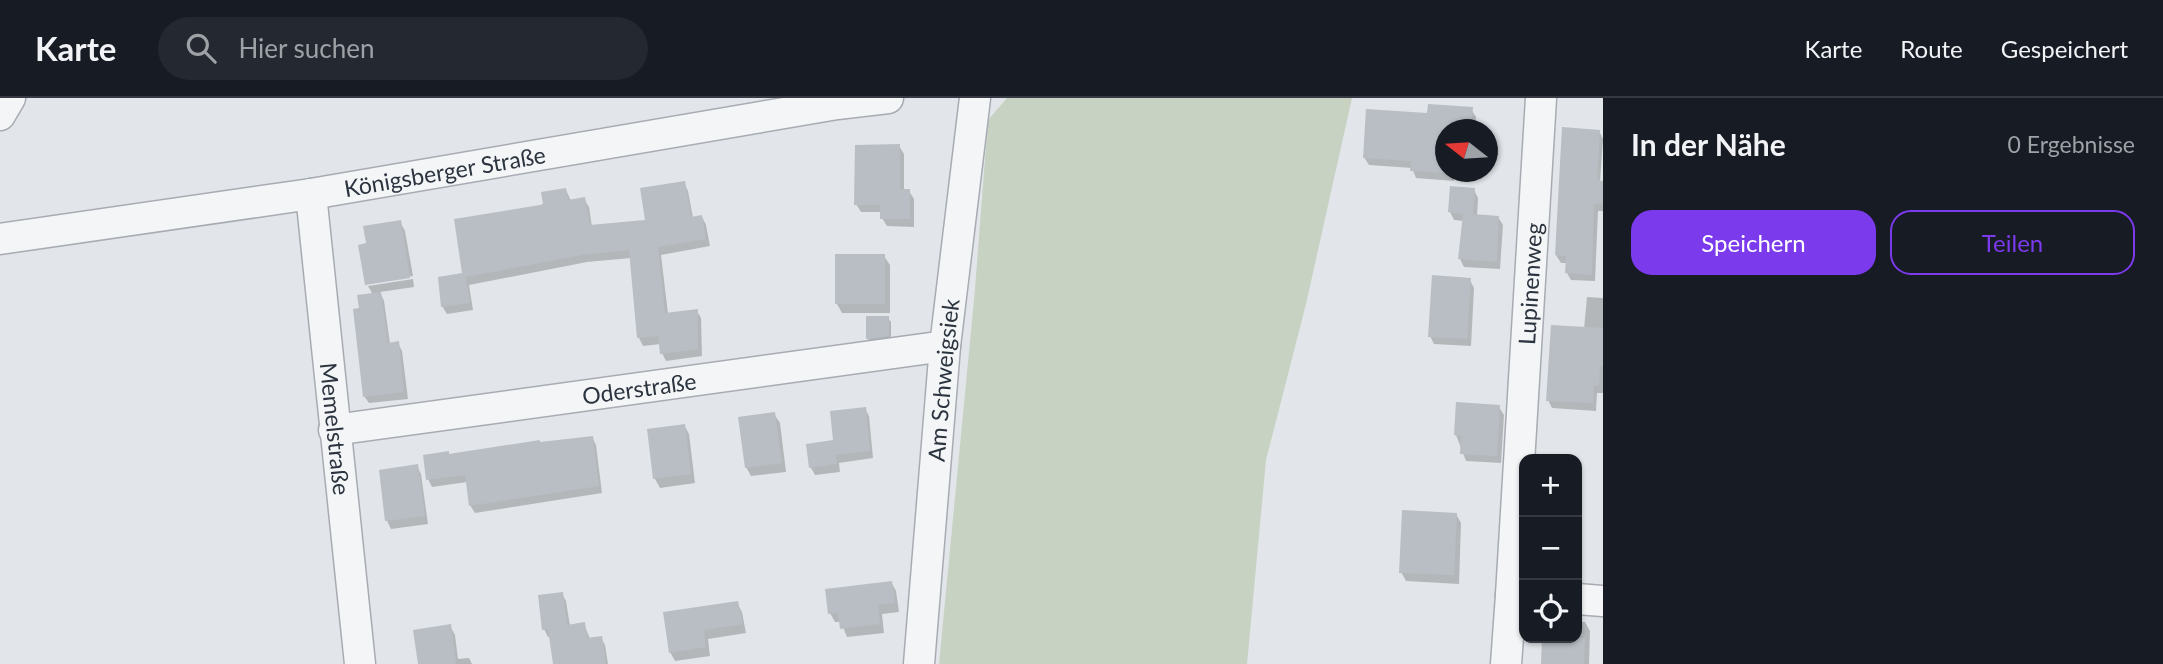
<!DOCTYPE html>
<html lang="de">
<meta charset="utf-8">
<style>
:root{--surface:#171b24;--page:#242831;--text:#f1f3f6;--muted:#9ea1a6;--line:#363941;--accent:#7c3aed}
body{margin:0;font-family:Lato,sans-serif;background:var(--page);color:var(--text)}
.controls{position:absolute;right:21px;bottom:21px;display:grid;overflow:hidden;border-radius:14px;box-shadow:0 2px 5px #0004}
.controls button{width:63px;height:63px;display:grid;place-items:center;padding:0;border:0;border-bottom:2px solid var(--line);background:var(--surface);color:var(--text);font:35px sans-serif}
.compass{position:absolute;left:1435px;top:21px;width:63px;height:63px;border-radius:50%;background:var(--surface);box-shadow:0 2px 5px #0004;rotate:287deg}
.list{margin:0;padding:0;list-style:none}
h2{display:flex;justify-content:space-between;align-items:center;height:91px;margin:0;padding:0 28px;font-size:30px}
h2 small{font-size:23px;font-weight:400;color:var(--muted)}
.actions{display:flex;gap:14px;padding:21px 28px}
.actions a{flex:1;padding:16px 0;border:2px solid var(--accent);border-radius:21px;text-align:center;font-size:24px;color:var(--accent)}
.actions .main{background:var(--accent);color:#fff}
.icon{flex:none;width:38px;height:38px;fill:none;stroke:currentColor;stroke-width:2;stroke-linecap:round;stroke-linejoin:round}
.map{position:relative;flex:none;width:1603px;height:566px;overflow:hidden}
header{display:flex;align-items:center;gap:42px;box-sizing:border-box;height:98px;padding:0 35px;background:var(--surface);border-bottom:2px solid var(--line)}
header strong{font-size:33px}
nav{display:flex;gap:38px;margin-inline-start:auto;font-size:24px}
.search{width:490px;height:63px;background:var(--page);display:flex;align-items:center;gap:18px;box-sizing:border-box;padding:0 24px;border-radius:38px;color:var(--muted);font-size:26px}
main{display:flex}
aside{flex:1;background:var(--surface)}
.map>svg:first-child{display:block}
.green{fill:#c8d2c3}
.shadow{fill:#0003}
.building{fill:#b9bec5}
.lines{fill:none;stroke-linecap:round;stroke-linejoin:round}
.minor-casing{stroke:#a7acb3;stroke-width:33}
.minor{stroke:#f4f5f7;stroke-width:30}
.labels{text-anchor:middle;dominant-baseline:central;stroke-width:7;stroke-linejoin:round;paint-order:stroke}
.street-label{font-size:23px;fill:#2b343f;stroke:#f1f4f6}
</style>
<header>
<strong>Karte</strong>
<div class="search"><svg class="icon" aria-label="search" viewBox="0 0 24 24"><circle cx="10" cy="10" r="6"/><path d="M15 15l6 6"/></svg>Hier suchen</div>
<nav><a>Karte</a><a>Route</a><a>Gespeichert</a></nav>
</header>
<main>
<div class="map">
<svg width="1603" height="566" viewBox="0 0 1603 566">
<rect width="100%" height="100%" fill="#e2e5e9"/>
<!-- green -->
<path class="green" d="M1007 0H1352L1306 206 1266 362 1247 566H939L975 191 988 22Z"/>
<!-- shadow -->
<path class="shadow" d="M1471 11 1476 19 1475 32H1446V74H1455L1454 83 1416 80 1412 70 1369 67 1364 59 1429 17Z
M1599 33 1603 41 1600 84H1603V113H1598L1595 183 1571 182 1567 175V165H1561L1556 157Z
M899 48 904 56V93H909L914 101V129L887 128 882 120V114H861L856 106Z
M684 85 688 93 693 120 702 119 706 127 710 148 661 157 668 216 697 213 701 220 702 258 666 263 662 255 661 246 643 248 639 240 631 160 587 164 469 187 473 212 447 216 442 208 464 176 541 108 566 92 571 103 584 101 589 109 592 129 647 123Z
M1474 92 1478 100 1477 118 1498 119 1503 127 1500 171 1464 169 1460 161 1464 123 1454 122 1450 114Z
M400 124 405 133 413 178 367 185V187L368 147Z
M884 158 890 167V215H842L837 206Z
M413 181 414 189 380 194 384 203 390 246 398 245 402 253 408 301 369 305 364 298 361 212 373 197 368 188Z
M1470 182 1474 190 1471 248 1434 246 1430 238Z
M1587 199 1603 200V295H1597L1596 313 1552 310 1548 302 1584 231Z
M888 220 891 224V242L870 244 867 240Z
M1499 309 1504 317 1501 365 1466 363 1456 337Z
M865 311 869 318 873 360 839 365 840 374 815 377 811 370Z
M774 316 780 325 786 374 751 378 746 369Z
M684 327 689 336 695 385 660 390 655 381 649 332Z
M592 339 596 347 602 395 475 415 470 407 467 384 432 389 428 381 449 358Z
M417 368 421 376 428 426 391 431 387 423 381 373Z
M1456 416 1461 425 1459 486 1406 483 1401 474Z
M891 484 896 493 899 514 882 516 884 535 847 539 841 524H835L830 515Z
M562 496 566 503 570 528 584 526 590 541 601 540 605 547 608 566H555L551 539H548L544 531Z
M737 505 742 514 746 535 708 541 710 558 675 563 670 554Z
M1577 524H1585L1590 533 1589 566H1543L1544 540H1577Z
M450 528 455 537 458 561 469 560 472 566H419Z"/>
<!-- building -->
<path class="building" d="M1428 6 1473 9 1471 32H1446V75L1410 73 1411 63 1363 60 1366 11 1427 15Z
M1562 29 1600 32 1597 82 1603 83V106H1594L1592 177 1565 175 1566 158 1555 157Z
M900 46V91H910V121H880V107H854L855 47Z
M685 83 691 119 702 117 706 141 658 149 665 215 698 211V251L660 256 658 238 637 240 629 152 582 157 466 179 470 205 441 209 438 179 462 175 454 121 540 107 543 106 541 94 566 90 568 102 585 99 590 127 645 122 640 90Z
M1450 88 1475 90 1473 116 1499 118 1497 164 1458 161 1463 116 1448 114Z
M401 122 410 180 365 187 358 147 366 145 363 128Z
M835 156H885V206H835Z
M1432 177 1471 180 1467 241 1428 239Z
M381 194 388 245 399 243 404 294 363 299 353 211 359 210 357 197Z
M866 218H889V238L866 241Z
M1551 227 1603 230V268H1600L1599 288 1594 287 1593 305 1546 303Z
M1456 304 1500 307 1497 358 1460 356 1461 338 1454 337Z
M866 309 870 353 836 357 837 366 809 370 806 346 833 342 830 313Z
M775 314 782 365 745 370 738 319Z
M685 326 691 376 653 381 647 331Z
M593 338 599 388 469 408 465 377 426 382 423 357 449 353V356L540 342V344Z
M418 366 425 418 385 423 379 372Z
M1402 412 1457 415 1454 477 1399 475Z
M892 483 895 505 878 507 880 526 840 531 838 515 828 516 825 491Z
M563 494 567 527 585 524 587 540 602 538 606 566H553L548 531 542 532 538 497Z
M738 503 743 526 704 532 706 549 669 555 663 514Z
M451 526 456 566H418L413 532Z
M1542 540H1585L1584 566H1541Z"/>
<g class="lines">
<!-- minor casing -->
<g class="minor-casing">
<g id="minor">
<path d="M0 17 10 0"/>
<path id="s1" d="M311 96 360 566"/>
<path id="s2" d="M0 141 311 96 837 6 888 0"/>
<path id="s3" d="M334 332 945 248"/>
<path id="s4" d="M1511 497 1541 0"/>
<path d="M1577 501 1603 503"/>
<path id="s5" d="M919 566 945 248 975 0"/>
<path d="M1506 566 1511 497 1524 498"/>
</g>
</g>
<!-- minor -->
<use href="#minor" class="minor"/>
</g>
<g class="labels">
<!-- street labels -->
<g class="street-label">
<text stroke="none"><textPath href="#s2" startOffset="450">Königsberger Straße</textPath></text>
<text stroke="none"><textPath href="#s4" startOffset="312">Lupinenweg</textPath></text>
<text stroke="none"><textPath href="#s5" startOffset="285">Am Schweigsiek</textPath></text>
<text stroke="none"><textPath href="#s3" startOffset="308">Oderstraße</textPath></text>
<text stroke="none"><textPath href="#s1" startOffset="236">Memelstraße</textPath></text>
</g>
</g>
</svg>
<div class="controls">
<button>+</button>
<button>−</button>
<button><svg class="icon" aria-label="locate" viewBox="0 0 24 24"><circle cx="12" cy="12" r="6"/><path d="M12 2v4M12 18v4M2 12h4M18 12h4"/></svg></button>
</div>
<svg class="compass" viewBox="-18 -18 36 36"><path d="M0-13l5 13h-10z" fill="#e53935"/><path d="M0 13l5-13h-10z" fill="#9ea1a6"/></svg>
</div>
<aside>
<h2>In der Nähe<small>0 Ergebnisse</small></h2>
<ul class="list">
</ul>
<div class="actions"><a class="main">Speichern</a><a>Teilen</a></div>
</aside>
</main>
